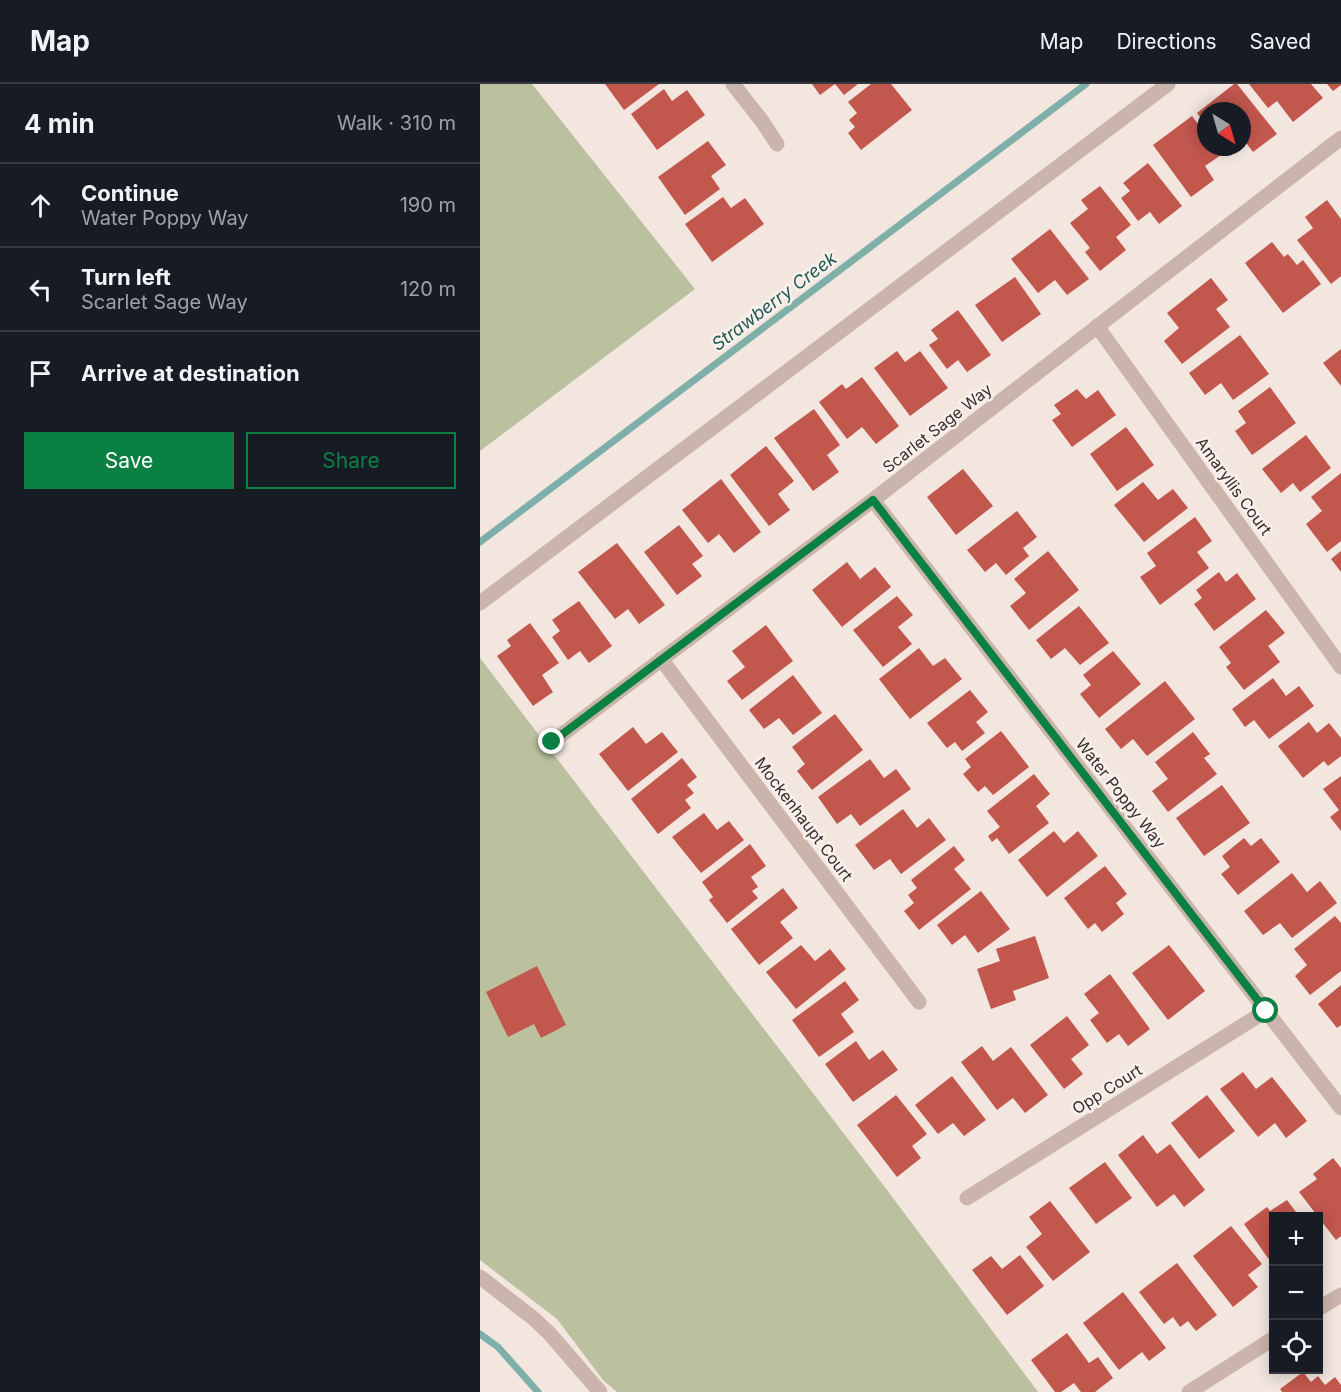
<!DOCTYPE html>
<meta charset="utf-8">
<style>
:root{--surface:#171b24;--page:#20242c;--text:#f1f3f6;--muted:#9ea1a6;--line:#363941;--accent:#0b8043}
body{margin:0;font-family:Inter,sans-serif;background:var(--page);color:var(--text)}
.controls{position:absolute;right:18px;bottom:18px;display:grid;overflow:hidden;border-radius:0px;box-shadow:0 3px 15px #0003}
.controls button{width:54px;height:54px;display:grid;place-items:center;padding:0;border:0;border-bottom:2px solid var(--line);background:var(--surface);color:var(--text);font:30px sans-serif}
.compass{position:absolute;left:717px;top:18px;width:54px;height:54px;border-radius:50%;background:var(--surface);box-shadow:0 3px 15px #0003;rotate:143deg}
.stop{position:absolute;width:18px;height:18px;margin:-14px;border:4px solid #0b8043;border-radius:50%;background:#fff}
.stop.end{background:#0b8043;border-color:#fff;box-shadow:0 2px 6px #0008}
.list{margin:0;padding:0;list-style:none}
h2{display:flex;justify-content:space-between;align-items:center;height:78px;margin:0;padding:0 24px;font-size:26px}
h2 small{font-size:20px;font-weight:400;color:var(--muted)}
.list li{display:grid;grid-template-columns:39px 1fr auto;gap:18px;align-items:center;box-sizing:border-box;height:84px;padding:0 24px;border-top:2px solid var(--line)}
.list b{display:block;font-size:22px;white-space:nowrap}
.list p{margin:0;font-size:20px;white-space:nowrap;color:var(--muted)}
.list em{font-size:20px;font-style:normal;color:var(--muted)}
.actions{display:flex;gap:12px;padding:18px 24px}
.actions a{flex:1;padding:14px 0;border:2px solid var(--accent);border-radius:0px;text-align:center;font-size:21px;color:var(--accent)}
.actions .main{background:var(--accent);color:#fff}
.icon{flex:none;width:33px;height:33px;fill:none;stroke:currentColor;stroke-width:2;stroke-linecap:round;stroke-linejoin:round}
.map{position:relative;flex:none;width:861px;height:1308px;overflow:hidden}
header{display:flex;align-items:center;gap:36px;box-sizing:border-box;height:84px;padding:0 30px;background:var(--surface);border-bottom:2px solid var(--line)}
header strong{font-size:28px}
nav{display:flex;gap:33px;margin-inline-start:auto;font-size:21px}
main{display:flex}
aside{flex:1;background:var(--surface)}
.map>svg:first-child{display:block}
.green{fill:#bbc19f}
.lines{fill:none;stroke-linecap:round;stroke-linejoin:round}
.stream{stroke:#7fafa9;stroke-width:7}
.building{fill:#c2574e}
.minor{stroke:#cab4ab;stroke-width:15}
.route{stroke:#0b8043;stroke-width:8}
.labels{text-anchor:middle;dominant-baseline:central;stroke-width:5;stroke-linejoin:round;paint-order:stroke}
.street-label{font-size:16px;fill:#382c2a;stroke:#faf1ec}
.water-label{font-size:18px;font-style:italic;fill:#215953;stroke:#faf1ec}
</style>
<header>
<strong>Map</strong>
<nav><a>Map</a><a>Directions</a><a>Saved</a></nav>
</header>
<main>
<aside>
<h2>4 min<small>Walk · 310 m</small></h2>
<ul class="list">
<li><svg class="icon" aria-label="ahead" viewBox="0 0 24 24"><path d="M12 20V5M6 11l6-6 6 6"/></svg><div><b>Continue</b><p>Water Poppy Way</p></div><em>190 m</em></li>
<li><svg class="icon" aria-label="left" viewBox="0 0 24 24"><path d="M17 20v-9H6M10 6l-5 5 5 5"/></svg><div><b>Turn left</b><p>Scarlet Sage Way</p></div><em>120 m</em></li>
<li><svg class="icon" aria-label="arrive" viewBox="0 0 24 24"><path d="M6 21V4h12l-3 4 3 4H6"/></svg><div><b>Arrive at destination</b></div></li>
</ul>
<div class="actions"><a class="main">Save</a><a>Share</a></div>
</aside>
<div class="map">
<svg width="861" height="1308" viewBox="0 0 861 1308">
<rect width="100%" height="100%" fill="#f2e6df"/>
<!-- green -->
<path class="green" d="M0 0H52L215 205 0 367Z
M0 574 407 1106 558 1308H137L123 1296 77 1235 0 1176Z"/>
<g class="lines">
<!-- stream -->
<path class="stream" d="M0 458 606 0
M0 1250 18 1263 58 1308"/>
</g>
<!-- building -->
<path class="building" d="M125 0H179L144 26Z
M332 0H378L364 11 355 0 340 11Z
M391 0H411L432 26 381 66 368 49 375 43 369 36 377 29 368 18Z
M754 0H757L797 50 773 68 763 55 762 56V27H726V41L717 29Z
M769 0H831L843 14 813 38 797 17 788 24Z
M847 0H861V1L853 7Z
M184 5 192 17 207 6 225 31 177 66 151 30Z
M712 32 726 50V63H735L741 71 725 82 734 96 711 113 673 61Z
M228 57 246 81 231 92 240 105 205 131 178 93Z
M668 79 702 122 679 140 670 128 658 137 641 114 650 107 643 99Z
M620 102 651 141 636 153 646 166 620 187 605 168 610 164 590 139 608 125 601 116Z
M243 113 251 124 265 114 284 140 232 178 205 140Z
M847 116 861 135V192L851 200 817 156 833 144 825 133Z
M570 145 609 195 587 211 575 196 558 209 531 175Z
M792 158 804 173 808 170 817 181 823 176 841 200 803 229 765 179Z
M535 193 561 230 522 258 495 221Z
M731 194 748 216 736 225 750 243 702 280 684 257 699 244 687 229Z
M478 226 511 271 487 288 478 276 467 285 449 261 458 255 451 246Z
M760 251 789 290 753 316 741 299 725 311 709 289Z
M861 265V302L843 279Z
M417 267 425 278 440 267 468 304 430 332 394 284Z
M382 293 419 342 396 360 382 343 367 355 339 318 362 300 366 305Z
M790 303 816 339 772 371 755 347 766 339 758 327Z
M597 305 606 315 618 306 636 331 592 363 572 336 581 330 574 321Z
M334 325 360 361 347 371 359 388 333 407 294 354Z
M646 343 674 381 637 407 610 370Z
M826 351 851 384 820 408 813 399 801 409 782 385Z
M286 362 314 397 298 410 310 426 289 442 250 391Z
M483 385 513 422 476 451 447 413Z
M861 389V457L847 468 826 440 842 427 831 413Z
M241 395 281 448 254 469 239 450 228 459 202 426Z
M663 398 678 416 693 405 708 424 664 458 634 421Z
M537 427 557 453 543 464 549 472 526 491 516 479 505 488 487 466Z
M715 433 732 457 717 468 729 484 680 521 660 493 676 482 667 469Z
M199 441 223 472 212 480 222 492 197 511 164 468Z
M137 459 185 521 159 540 148 525 135 535 98 488Z
M568 467 599 506 549 546 530 522 546 509 534 495Z
M861 467V488L851 475Z
M367 478 380 495 395 483 411 503 362 543 332 506Z
M739 488 746 498 757 489 776 515 734 547 714 520 722 514 716 506Z
M417 512 433 531 418 543 432 560 403 583 373 546Z
M99 517 132 562 109 579 100 567 88 576 72 553 80 547 72 536Z
M599 522 629 559 600 581 585 564 571 575 556 556Z
M786 526 805 549 788 562 800 578 764 606 746 583 751 579 739 563Z
M50 539 79 579 62 591 73 608 53 622 17 572 31 562 27 556Z
M286 541 313 577 262 616 247 597 265 583 252 567Z
M439 564 453 582 465 574 482 595 430 635 399 595Z
M633 567 661 600 619 634 600 610 611 601 603 591Z
M313 591 342 629 313 651 299 634 284 645 269 626Z
M793 594 806 612 819 602 834 622 789 655 774 636 765 643 752 625Z
M685 597 715 635 667 672 653 655 641 665 625 645Z
M490 606 508 628 496 638 505 649 482 667 475 658 467 664 447 639Z
M355 630 383 666 332 706 317 687 325 680 312 663Z
M829 638 837 649 849 639 861 654V672L848 682 844 677 823 694 798 662Z
M153 643 166 660 182 648 198 668 148 707 119 670Z
M521 647 549 683 513 711 505 702 498 708 483 690 491 683 485 675Z
M713 648 730 670 724 674 737 690 688 728 672 707 688 695 675 678Z
M202 674 217 693 207 701 214 709 205 716 211 724 178 750 151 715Z
M390 675 404 694 416 685 431 705 380 742 371 730 357 740 338 713Z
M554 690 570 710 556 722 569 739 529 770 517 754 512 758 508 752 520 743 507 727Z
M861 692V747L850 733 859 726 843 705Z
M742 701 770 739 724 772 696 734Z
M423 725 437 744 449 734 466 756 421 790 410 775 394 786 375 761Z
M224 729 237 746 249 737 264 756 221 789 192 753Z
M574 747 584 759 598 747 618 772 567 813 538 776Z
M764 754 771 762 781 754 800 778 758 811 741 790 750 783 742 772Z
M270 760 286 782 271 793 278 803 272 807 278 814 247 839 229 816 233 813 222 798Z
M474 762 485 776 474 785 491 805 439 846 424 827 434 819 428 811 437 804 431 796Z
M625 782 647 810 636 819 644 830 622 848 615 839 608 845 584 814Z
M812 789 827 808 840 797 857 819 812 854 800 839 783 851 764 827Z
M303 804 318 824 300 838 313 854 279 881 251 845Z
M501 807 530 845 498 869 485 851 472 861 457 841Z
M855 832 861 839V887L830 911 815 892 827 881 814 865Z
M555 852 569 894 533 907 536 916 511 925 497 885 520 877 516 865Z
M321 861 335 877 350 865 366 885 316 925 286 888Z
M689 861 725 907 688 936 652 889Z
M57 882 86 941 61 954 54 940 28 953 6 908Z
M630 890 670 945 648 962 639 950 627 959 610 936 619 929 604 910Z
M365 897 379 916 361 930 374 948 339 973 312 936Z
M861 901V941L857 944 838 920Z
M587 932 609 961 591 975 603 990 584 1005 550 961Z
M376 957 389 976 403 966 418 986 373 1018 345 980Z
M502 962 513 977 531 963 568 1011 545 1029 533 1014 517 1026 481 978Z
M763 988 776 1005 792 993 827 1037 806 1054 795 1039 778 1053 740 1005Z
M472 992 506 1036 484 1052 473 1039 458 1050 435 1021Z
M416 1011 447 1050 432 1062 441 1074 417 1093 377 1041Z
M727 1011 755 1047 719 1075 691 1039Z
M663 1051 677 1070 690 1060 725 1106 704 1123 694 1110 677 1123 638 1071Z
M853 1074 861 1084V1152L856 1156 819 1108 837 1095 833 1090Z
M625 1078 652 1114 616 1140 589 1104Z
M807 1116 819 1132H794V1174L790 1177 764 1140 787 1123 790 1127Z
M570 1117 610 1168 573 1197 546 1163 562 1150 549 1133Z
M751 1142 782 1180 768 1191 778 1203 753 1223 713 1172Z
M540 1171 564 1202 527 1231 492 1186 511 1172 522 1185Z
M697 1179 737 1231 716 1247 708 1237 700 1243 693 1233 684 1240 659 1208Z
M643 1208 686 1264 669 1277 662 1268 639 1286 603 1239Z
M587 1249 609 1279 618 1273 633 1294 615 1308H601L594 1299 581 1308H575L551 1276Z
M823 1288 831 1298 838 1292 845 1301 855 1293 861 1301V1308H802L800 1305Z"/>
<g class="lines">
<!-- minor -->
<path class="minor" d="M253 0 282 37 297 60
M617 242 861 583
M393 416 861 1024
M0 519 688 0
M181 575 439 918
M72 658 393 416 861 54
M487 1114 786 927
M0 1193 53 1234 69 1249 120 1308
M838 1225 861 1211
M709 1308 794 1254"/>
</g>
<g class="lines">
<!-- route -->
<path class="route" d="M72 658 393 416 786 927"/>
</g>
<g class="labels">
<!-- street labels -->
<g class="street-label">
<text transform="translate(457 344) rotate(-38)">Scarlet Sage Way</text>
<text transform="translate(754 402) rotate(54)">Amaryllis Court</text>
<text transform="translate(641 709) rotate(52)">Water Poppy Way</text>
<text transform="translate(324 735) rotate(53)">Mockenhaupt Court</text>
<text transform="translate(627 1005) rotate(-32)">Opp Court</text>
</g>
<!-- water labels -->
<g class="water-label">
<text transform="translate(294 217) rotate(-37)">Strawberry Creek</text>
</g>
</g>
</svg>
<div class="controls">
<button>+</button>
<button>−</button>
<button><svg class="icon" aria-label="locate" viewBox="0 0 24 24"><circle cx="12" cy="12" r="6"/><path d="M12 2v4M12 18v4M2 12h4M18 12h4"/></svg></button>
</div>
<svg class="compass" viewBox="-18 -18 36 36"><path d="M0-13l5 13h-10z" fill="#e53935"/><path d="M0 13l5-13h-10z" fill="#9ea1a6"/></svg>
<div class="stop" style="left:786px;top:927px"></div>
<div class="stop end" style="left:72px;top:658px"></div>
</div>
</main>
